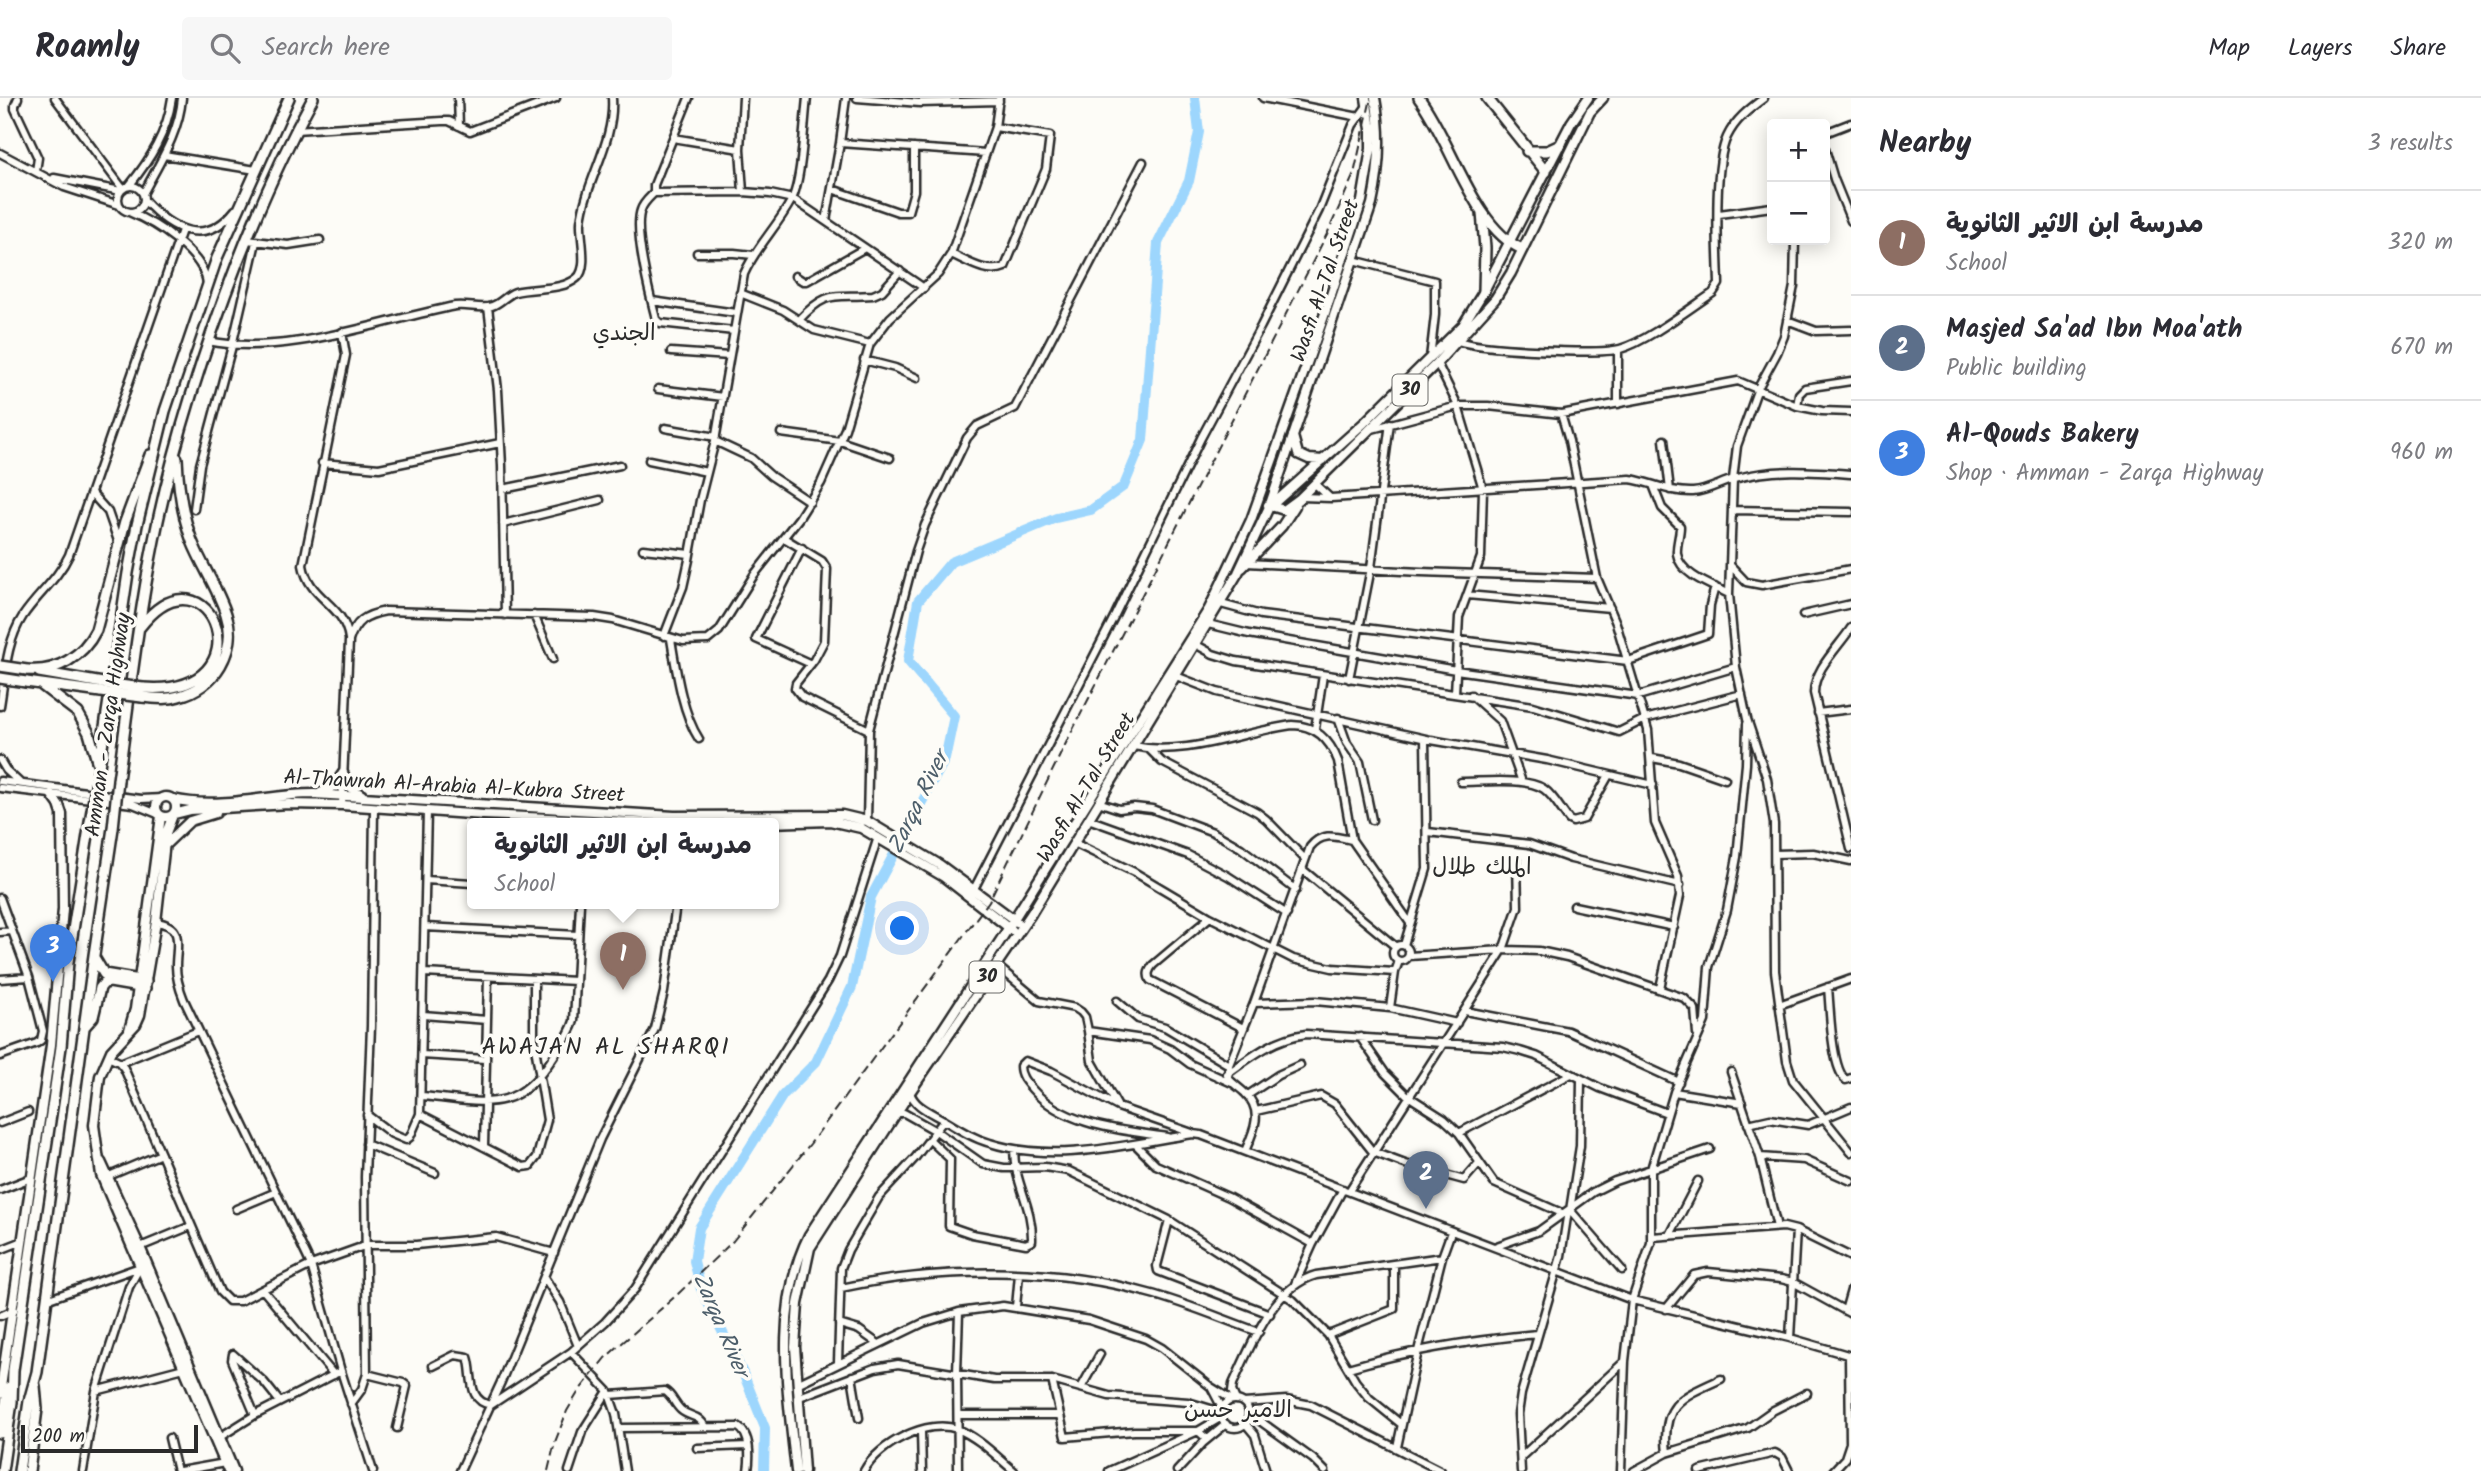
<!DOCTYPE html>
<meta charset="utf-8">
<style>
:root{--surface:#fff;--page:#f7f7f7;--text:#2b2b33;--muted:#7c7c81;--line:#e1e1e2;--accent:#1a73e8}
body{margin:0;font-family:Kalam,"Playpen Sans Arabic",sans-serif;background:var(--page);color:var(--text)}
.controls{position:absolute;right:21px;top:21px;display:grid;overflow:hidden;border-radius:7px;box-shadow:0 4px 18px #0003}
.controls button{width:63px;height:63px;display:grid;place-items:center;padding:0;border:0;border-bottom:2px solid var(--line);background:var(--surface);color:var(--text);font:35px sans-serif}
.scale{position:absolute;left:21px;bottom:18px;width:177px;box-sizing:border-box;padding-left:7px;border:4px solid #2b2b2b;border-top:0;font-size:19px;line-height:24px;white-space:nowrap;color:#2b2b2b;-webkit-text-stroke:5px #fdfcf7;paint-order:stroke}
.you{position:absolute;left:903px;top:831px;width:24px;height:24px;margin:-18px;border:5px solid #fff;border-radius:50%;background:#1a73e8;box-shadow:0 0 0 10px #1a73e833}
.badge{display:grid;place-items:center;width:46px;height:46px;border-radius:50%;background:var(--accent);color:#fff;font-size:23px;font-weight:700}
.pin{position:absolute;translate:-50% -58px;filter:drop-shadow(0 2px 4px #0008)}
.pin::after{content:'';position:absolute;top:37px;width:24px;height:21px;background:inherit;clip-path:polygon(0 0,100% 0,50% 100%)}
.popup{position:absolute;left:467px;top:720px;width:312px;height:91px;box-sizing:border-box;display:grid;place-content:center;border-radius:7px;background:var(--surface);filter:drop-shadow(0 2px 5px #0005);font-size:23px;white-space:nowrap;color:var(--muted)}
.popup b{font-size:26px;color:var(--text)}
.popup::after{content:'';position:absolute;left:50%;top:100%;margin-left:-14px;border:14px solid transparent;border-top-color:var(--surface)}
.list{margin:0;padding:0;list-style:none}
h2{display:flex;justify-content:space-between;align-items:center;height:91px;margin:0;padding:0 28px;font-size:30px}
h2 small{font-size:23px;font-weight:400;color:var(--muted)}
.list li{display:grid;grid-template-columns:46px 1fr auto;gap:21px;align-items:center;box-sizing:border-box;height:105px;padding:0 28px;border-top:2px solid var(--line)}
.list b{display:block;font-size:26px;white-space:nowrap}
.list p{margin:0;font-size:23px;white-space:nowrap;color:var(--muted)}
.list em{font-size:23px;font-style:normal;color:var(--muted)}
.icon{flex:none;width:38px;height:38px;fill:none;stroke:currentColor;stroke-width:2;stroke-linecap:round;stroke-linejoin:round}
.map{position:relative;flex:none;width:1851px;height:1373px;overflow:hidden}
header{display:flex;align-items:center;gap:42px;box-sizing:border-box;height:98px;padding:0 35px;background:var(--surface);border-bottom:2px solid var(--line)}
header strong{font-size:33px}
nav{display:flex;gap:38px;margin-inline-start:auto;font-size:24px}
.search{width:490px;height:63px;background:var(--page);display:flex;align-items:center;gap:18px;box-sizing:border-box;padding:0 24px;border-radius:7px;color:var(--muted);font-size:26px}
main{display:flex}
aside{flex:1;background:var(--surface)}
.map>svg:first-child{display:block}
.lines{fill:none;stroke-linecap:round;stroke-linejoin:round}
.river{stroke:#9dd6fd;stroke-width:10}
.minor-casing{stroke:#2b2b2b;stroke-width:11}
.major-casing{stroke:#2b2b2b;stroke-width:13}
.highway-casing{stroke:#2b2b2b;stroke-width:14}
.minor{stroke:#fdfcf7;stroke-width:6}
.major{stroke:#fdfcf7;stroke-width:8}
.highway{stroke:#fdfcf7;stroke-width:9}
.rail{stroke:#2b2b2b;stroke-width:2;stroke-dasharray:10 5;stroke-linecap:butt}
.highway-bridge-casing{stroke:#2b2b2b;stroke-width:14;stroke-linecap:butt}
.highway-bridge{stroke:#fdfcf7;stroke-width:9}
.labels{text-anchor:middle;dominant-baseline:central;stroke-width:7;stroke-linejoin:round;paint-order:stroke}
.shield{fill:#fdfcf7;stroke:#6a6a68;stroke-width:2}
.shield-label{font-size:19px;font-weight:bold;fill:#2b2b2b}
.street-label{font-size:21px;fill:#2b2b2b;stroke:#fdfcf7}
.neighbourhood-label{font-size:23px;fill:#2b2b2b;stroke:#fdfcf7}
.water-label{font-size:23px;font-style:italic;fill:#4d5e6a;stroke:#fdfcf7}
.quarter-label{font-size:24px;letter-spacing:2px;fill:#2b2b2b;stroke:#fdfcf7}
</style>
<header>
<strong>Roamly</strong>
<div class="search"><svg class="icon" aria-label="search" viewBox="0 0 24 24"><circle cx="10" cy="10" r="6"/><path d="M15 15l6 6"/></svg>Search here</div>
<nav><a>Map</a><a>Layers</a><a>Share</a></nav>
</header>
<main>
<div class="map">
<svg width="1851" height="1373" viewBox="0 0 1851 1373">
<rect width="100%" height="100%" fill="#fdfcf7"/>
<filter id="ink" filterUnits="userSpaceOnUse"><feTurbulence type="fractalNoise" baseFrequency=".0143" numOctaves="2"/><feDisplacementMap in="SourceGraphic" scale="14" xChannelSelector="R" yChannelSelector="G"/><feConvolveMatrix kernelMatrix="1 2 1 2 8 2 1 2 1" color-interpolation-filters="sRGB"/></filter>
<g filter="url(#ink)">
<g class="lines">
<!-- river -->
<path class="river" d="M764 1373 765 1330 743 1275 701 1191 694 1163 699 1130 783 997 816 964 852 889 871 799 945 661 954 618 908 563 918 503 951 464 1056 420 1091 412 1124 388 1143 342 1158 145 1189 83 1199 34 1195 0"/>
<!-- minor casing -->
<g class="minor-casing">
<path id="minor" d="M18 0 15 7V11L38 60 36 73
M55 0 123 91
M458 0 459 28
M689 0 654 87V95L743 94 770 96 793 101 924 190
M857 0 920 5 999 3
M1263 0 1359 19
M295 32 442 23H449L470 33 556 0
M1825 35 1851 25
M673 40 740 51
M840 45 986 55
M1825 51 1834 81 1851 123
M0 55 64 89 119 107
M164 57 256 72
M54 80 121 93
M129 88C150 62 167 35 172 0
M118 101a13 13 0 1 1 26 0a13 13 0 1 1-26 0Z
M832 91 898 114H908L914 93V50
M743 94 740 51 743 0
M654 95C649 100 643 105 641 112 633 133 650 198 656 221L660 225 734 233
M143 96C159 65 179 36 182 0
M144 102C171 132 205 150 235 112
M129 114C156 125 204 155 207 186
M1719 116 1772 109
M826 123 840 45 846 0
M247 142 288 147 320 142
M1795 142 1794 188 1784 238 1777 255 1758 290 1737 348 1733 381 1729 496 1736 569 1747 621 1767 681 1774 726 1775 873 1787 963 1793 982 1851 1054
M697 155H734L753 157
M951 156C967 163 987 177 1005 169L1046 71 1050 38 995 29
M1353 162 1435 183V217L1430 260
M795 178 803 183H807L865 150
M740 195 783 212 814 232 870 246
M652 203 736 215
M488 209 498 292 502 368 505 517
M799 222C828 191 833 200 873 197L882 193 900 173
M1787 222 1816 233 1851 232
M342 234 346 257 303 467C309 502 344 505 349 541
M208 243C287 259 378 223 455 208 467 206 482 212 492 208 501 205 506 197 515 194 533 189 562 193 577 180 589 170 580 139 581 124 586 81 615 44 612 0
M1458 243C1480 251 1598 257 1620 251 1646 244 1689 211 1713 195L1719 186C1718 150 1713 69 1727 39 1735 22 1749 11 1764 0
M1618 252V306
M671 254 729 258
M864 262 895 270 917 280
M1437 265 1458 308 1483 391 1481 459 1459 519 1455 595
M658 291 723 299
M1797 308 1799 296 1805 290 1851 283
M1561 316 1569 343 1597 480 1616 525 1648 632 1655 725 1678 778 1680 798 1660 890
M665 330 716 339
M1372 331 1458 308H1488L1561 316 1738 283 1797 308 1822 313 1851 314
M781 335 840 343 890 360
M1664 342 1670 392
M715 343 751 360 771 378 810 404
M649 362 707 374
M322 365 379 370 500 345
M1315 386 1329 399
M1653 387 1662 410 1680 428C1680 438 1676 447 1677 456 1680 477 1713 488 1729 496
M503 391 620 367
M92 396 108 414 118 443
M1301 399 1331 400 1630 381C1651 384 1670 395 1693 394 1708 393 1720 385 1734 381 1773 370 1811 373 1851 376
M194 411 200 367 232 248 256 144
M1733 412 1851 414
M503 426 600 402
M784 440 822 463 827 471 824 543 814 562 796 585 795 590 802 599 869 632 867 723
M802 450 756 541 811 566
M643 451 690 456
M1247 465 1421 474 1597 480
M1730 467 1746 484 1762 487 1851 471
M1467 497 1610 510
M1221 506 1261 517 1628 563 1708 536 1710 507 1715 489
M534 517 553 561
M1803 517 1851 506
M1208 526 1249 536 1456 572 1638 598 1736 569
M1851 530C1838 550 1814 571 1814 595L1851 751
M664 538 683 489 689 462 700 402 715 343 744 176C756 149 777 129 791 103 802 84 804 24 807 0
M671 541C676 571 682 615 699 641
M1195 546 1213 556 1236 563 1533 608 1619 634 1645 621 1742 596
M1176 578 1217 594 1431 642 1547 662 1653 687
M1349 581 1371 470 1390 325
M1471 597 1500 623 1522 684
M0 608C5 578 6 544 23 518 37 497 58 481 69 457L182 132
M1818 615 1851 611
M1338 620 1347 645 1360 664 1372 722
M1315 631 1323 577
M869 632 916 453 925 427 967 340 977 328 1015 310 1143 64
M1133 648C1187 659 1240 634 1292 627 1315 627 1330 642 1338 663L1352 742 1410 825
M1149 651 1162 664 1257 714 1266 721 1305 761
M1652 660 1679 665 1725 681
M0 662 6 672 19 684
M0 683 141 701 162 700
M1461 684C1483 684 1526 679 1544 691 1554 698 1561 712 1569 722L1573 724 1584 721 1609 677
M0 690 133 706 160 717
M1098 704 1119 711 1134 709 1152 711 1213 734 1241 750 1296 792
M342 707 349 543C355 523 365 517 386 513L594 519 613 522 683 543 708 542 719 533 754 477 799 420 821 385 845 331 870 246 890 220 938 176 951 156 995 29 999 0
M427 713 420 1016 523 1069 530 1068 537 1059 547 1022 534 943V882
M1088 721 1188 757 1228 778 1287 816
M1428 734 1529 746 1571 761 1680 787
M1074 745 1134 774 1210 819 1293 861 1332 870 1395 874
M1775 756 1813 755 1851 763
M1302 771 1396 849
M426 782 472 785
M974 791 1115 517 1201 340 1261 228 1319 112 1353 27 1369 5
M0 800 29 879 43 933 41 942 37 945 0 958
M1574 808 1674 829
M1210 819 1153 867C1149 872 1147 876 1150 882L1243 930
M156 824C185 828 176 847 176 868 176 880 180 892 184 902L311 1167 341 1273 373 1373
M425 829 578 837
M0 834 12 833
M1393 855a8 8 0 1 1 16 0a8 8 0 1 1-16 0Z
M1404 847 1427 771 1425 641
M1409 858 1503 852 1539 853 1567 859 1684 900 1695 911 1697 936
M996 867 1039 903 1075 910 1081 914 1085 919 1088 933 1092 963 1117 1007
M424 875 576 883
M0 881 29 879
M1828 889C1830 909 1831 971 1846 982L1851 980
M1117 903 1138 921 1165 929 1229 967
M1254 905 1315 903 1390 910 1457 925
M1779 907 1851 881
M1390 910 1395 874 1399 863
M1465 913 1568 933 1679 984
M423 917 487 922
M1088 933 1150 942 1170 951 1190 966 1232 985
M1360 939 1385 975 1408 998 1444 1021 1459 1035 1494 1085 1564 1116
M422 957 485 961
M108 959 119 964 124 970 220 1194 229 1203H240L311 1167 367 1147H416L496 1139 554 1155
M120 965 198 933
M1731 974 1760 1059 1777 1129
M1227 976C1252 958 1275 940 1306 936L1503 949 1520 953 1536 958 1600 990 1667 1015
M1581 981 1580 1048 1570 1112 1622 1172
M910 994C914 1008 930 1014 942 1021 957 1030 972 1040 990 1045 1056 1066 1128 1046 1193 1036L1201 1037 1632 1202 1790 1240 1851 1258
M1674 994 1742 1005
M1248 997 1278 977 1300 967
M422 998C482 1003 514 1019 552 961 560 949 570 937 574 923L580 806
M1256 1013 1321 998 1335 1006 1373 1054 1405 1066 1464 1082 1478 1066
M897 1015H904L936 1033 983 1066 1004 1070 1045 1069 1069 1073 1169 1122 1293 1202 1328 1237 1356 1284 1369 1300 1401 1326
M367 1017 392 1036 406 1042 410 1039 420 1016
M0 1025 28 1014
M1748 1026 1770 1021 1808 1027 1851 1009
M1459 1035 1571 976
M1167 1039C1121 1032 1064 1028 1032 991 1026 984 1020 978 1020 968L1025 963 1051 973 1118 1009 1192 1035
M930 1042 950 1061 949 1128 972 1136 1026 1146 1032 1143C1033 1107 1014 1086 1014 1051
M366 1046 435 1075
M1136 1047 1156 1067 1228 1099 1313 1146 1343 1091
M484 1049 488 879
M1245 1053C1254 1033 1264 1013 1245 995 1240 990 1233 986 1228 980L1229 967 1254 905 1310 749C1322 734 1334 738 1352 742
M1760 1059 1804 1062 1851 1083
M109 1078 161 1056
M0 1092 31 1080
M1349 1093 1503 852 1518 809 1517 763
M236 1111 276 1094
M1169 1122 1157 1168 1158 1173 1270 1216
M1670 1137 1698 1083
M1652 1139 1784 1129 1796 1132 1851 1159
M140 1149 191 1128
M1494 1149 1539 1133 1593 1094 1615 1083 1710 1051
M0 1152 23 1143
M544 1179 560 1204 578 1248
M1295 1186 1313 1146
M841 1190C937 1169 1053 1168 1148 1195 1186 1205 1222 1221 1259 1234
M263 1192 334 1277
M46 1202 140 1169
M1016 1209 1019 1176
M1666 1211 1694 1177 1708 1174 1781 1181 1793 1184 1851 1216
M1845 1213 1851 1192
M0 1218 14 1212
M839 1226 859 1232 877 1245
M1328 1237 1394 1211V1166
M1790 1240 1796 1132
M571 1254 608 1293
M838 1264 841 1170 848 1152 879 1099 915 1060 944 1022
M433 1268 455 1257 468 1259C474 1276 466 1303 491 1307L571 1254 605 1224 635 1191 828 883 840 858 878 739
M1348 1270C1410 1252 1473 1242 1538 1236
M367 1276 403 1285 407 1288 397 1330
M852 1278 859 1320
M1052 1282 1065 1339 1134 1333H1198L1207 1341
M797 1286 923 1225 959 1214 1003 1208 1089 1222 1146 1241 1162 1250 1211 1289 1232 1302
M1211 1289 1222 1310
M1081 1290 1100 1256
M96 1293 184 1270
M610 1297 665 1293C673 1298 674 1306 681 1312 690 1320 699 1316 705 1329
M797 1300 875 1270 898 1266 994 1282H1052L1109 1298 1188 1304 1221 1314
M1236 1302 1232 1293 1233 1286C1251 1248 1271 1190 1316 1177L1442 1159
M1221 1316a14 14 0 1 1 28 0a14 14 0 1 1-28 0Z
M1244 1305 1286 1302 1311 1307 1441 1373
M351 1306 362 1291 367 1276 365 1079 371 928 374 710
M1249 1315 1313 1361 1325 1373
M255 1317 232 1262 233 1256 264 1284 280 1304
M958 1317H1059
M1245 1325 1255 1337 1266 1373
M619 1330 738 1329C751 1336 750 1360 748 1373
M921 1334 922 1373
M220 1339 255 1317 341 1273
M169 1340 177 1373
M1397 1349 1418 1253 1442 1159 1451 1134
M697 1350 748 1348
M1667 1355C1661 1306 1681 1299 1721 1281
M1521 1359 1625 1263
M83 1373 96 1293 129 1189 140 1169
M180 1373 225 1365
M460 1373 501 1284 600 1041 655 931 664 894 676 806
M569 1373 582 1334 608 1293 616 1316 625 1373
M864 1373C878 1346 928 1320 957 1331 978 1339 997 1359 1014 1373
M958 1373 957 1275 959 1214
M1109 1373 1198 1333 1222 1319
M1177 1373 1203 1345 1226 1326
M1521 1373 1518 1316 1521 1296 1561 1158 1568 1113
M1621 1373 1625 1263 1632 1202 1651 1145V1071L1674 994 1705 923 1709 869 1727 812 1737 759 1746 666 1747 626
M1634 1373 1667 1355 1748 1330 1772 1313 1807 1295
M1699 1373 1775 1355 1782 1359 1789 1373
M1833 1373 1845 1360 1850 1345 1849 1258"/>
</g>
<!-- major casing -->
<g class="major-casing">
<path id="major" d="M1293 338 1298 356 1309 361 1323 362
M1268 407 1284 412 1299 401 1437 265 1495 201 1511 175 1590 14 1603 0
M1271 408 1364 325 1463 227 1484 193 1571 25 1588 0
M1242 470 1282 428 1295 408
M343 675 350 689 362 697
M320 695 334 688 343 675
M156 709a10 10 0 1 1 20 0a10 10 0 1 1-20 0Z
M173 701C219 712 268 696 314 696L674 718 842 717 867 723 940 767 1017 824
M174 716 190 712 289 706 342 707 484 717 678 726
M173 717 166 735 156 824 140 917 136 926 111 953 100 978 94 1027 101 1077 228 1373
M739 726 830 723 861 730 944 779 1012 832
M166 746 190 723 216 715
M129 932 135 911 161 718
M101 1064 140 1149 234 1373
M0 1296 51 947 63 811 62 716 59 707 51 696
M796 1373C788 1297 773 1208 809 1137L1002 840 1209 511 1251 422 1324 218 1362 103 1371 51V31L1366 0
M804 1373 795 1249 798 1206 810 1150 910 994 1031 816 1238 475 1269 409 1372 106C1380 70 1382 37 1375 0"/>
</g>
<!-- highway casing -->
<g class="highway-casing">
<path id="highway" d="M1419 0C1451 42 1474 131 1522 151
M1487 0 1546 74
M1527 53H1547L1560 47
M1482 115 1485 150 1484 193
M140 529C210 439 272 600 143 590
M27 572C57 575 83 558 96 532L125 424 150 357
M39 574 103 585
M26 584 101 594
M40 586 78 615 89 635 97 663
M142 599C155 600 167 602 179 598 215 589 238 552 226 516 218 491 202 468 192 443 182 416 178 389 177 360
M97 682 128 475 137 427 165 313 217 160 289 0
M118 682C129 602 138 521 154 442 173 346 203 254 238 163 260 107 284 53 313 0
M95 861 104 876 146 883
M85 928 93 919 100 890 104 885 110 884 145 890
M0 1335 9 1289
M2 1373 12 1304 13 1272 61 949 68 864 90 724
M19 1373 29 1303 37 1274 94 857 113 730
M29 1373 37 1311 35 1288"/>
</g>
<!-- minor -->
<use href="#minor" class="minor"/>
<!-- major -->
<use href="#major" class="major"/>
<!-- highway -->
<use href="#highway" class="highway"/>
<!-- rail -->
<path class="rail" d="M548 1373 555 1344 567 1313 579 1293 605 1260 678 1196 733 1143 810 1046 989 803 1066 645 1328 134 1354 76 1371 0"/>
<!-- highway-bridge casing -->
<g class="highway-bridge-casing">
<path id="highway-bridge" d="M0 568 27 572
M0 580 26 584
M103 585 143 590
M101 594 142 599
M90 724 97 682
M113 730 118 682"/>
</g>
<!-- highway-bridge -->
<use href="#highway-bridge" class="highway-bridge"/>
</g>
</g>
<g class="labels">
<!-- shield labels -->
<g class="shield">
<rect x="1392.5" y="276.5" width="35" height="31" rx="5"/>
<rect x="969.5" y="863.5" width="35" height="31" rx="5"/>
</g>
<g class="shield-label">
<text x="1410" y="292">30</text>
<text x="987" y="879">30</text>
</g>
<!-- street labels -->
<g class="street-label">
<text transform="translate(1326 183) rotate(-71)">Wasfi Al-Tal Street</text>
<text transform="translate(109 627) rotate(-82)">Amman - Zarqa Highway</text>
<text transform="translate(454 689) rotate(3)">Al-Thawrah Al-Arabia Al-Kubra Street</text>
<text transform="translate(1087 690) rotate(-59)">Wasfi Al-Tal Street</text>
</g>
<!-- neighbourhood labels -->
<g class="neighbourhood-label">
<text x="624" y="236">الجندي</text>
<text x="1482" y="770">الملك طلال</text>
<text x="1238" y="1313">الامير حسن</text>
</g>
<!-- water labels -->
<g class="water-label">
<text transform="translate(919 705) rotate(-64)">Zarqa River</text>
<text transform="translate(720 1227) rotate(67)">Zarqa River</text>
</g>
<!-- quarter labels -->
<g class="quarter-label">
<text x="606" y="949">AWAJAN AL SHARQI</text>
</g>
</g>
</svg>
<div class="controls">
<button>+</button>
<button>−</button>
</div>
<div class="scale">200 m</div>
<div class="you"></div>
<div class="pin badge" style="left:623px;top:892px;background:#8d6e63">1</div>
<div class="popup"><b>مدرسة ابن الاثير الثانوية</b>School</div>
<div class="pin badge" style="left:1426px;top:1111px;background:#5c6f8a">2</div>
<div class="pin badge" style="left:53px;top:884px;background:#3f7fe0">3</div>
</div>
<aside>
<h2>Nearby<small>3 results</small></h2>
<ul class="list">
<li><span class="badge" style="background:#8d6e63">1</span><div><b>مدرسة ابن الاثير الثانوية</b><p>School</p></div><em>320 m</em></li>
<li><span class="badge" style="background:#5c6f8a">2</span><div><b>Masjed Sa'ad Ibn Moa'ath</b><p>Public building</p></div><em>670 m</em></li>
<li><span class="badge" style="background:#3f7fe0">3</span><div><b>Al-Qouds Bakery</b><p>Shop · Amman - Zarqa Highway</p></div><em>960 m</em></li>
</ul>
</aside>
</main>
